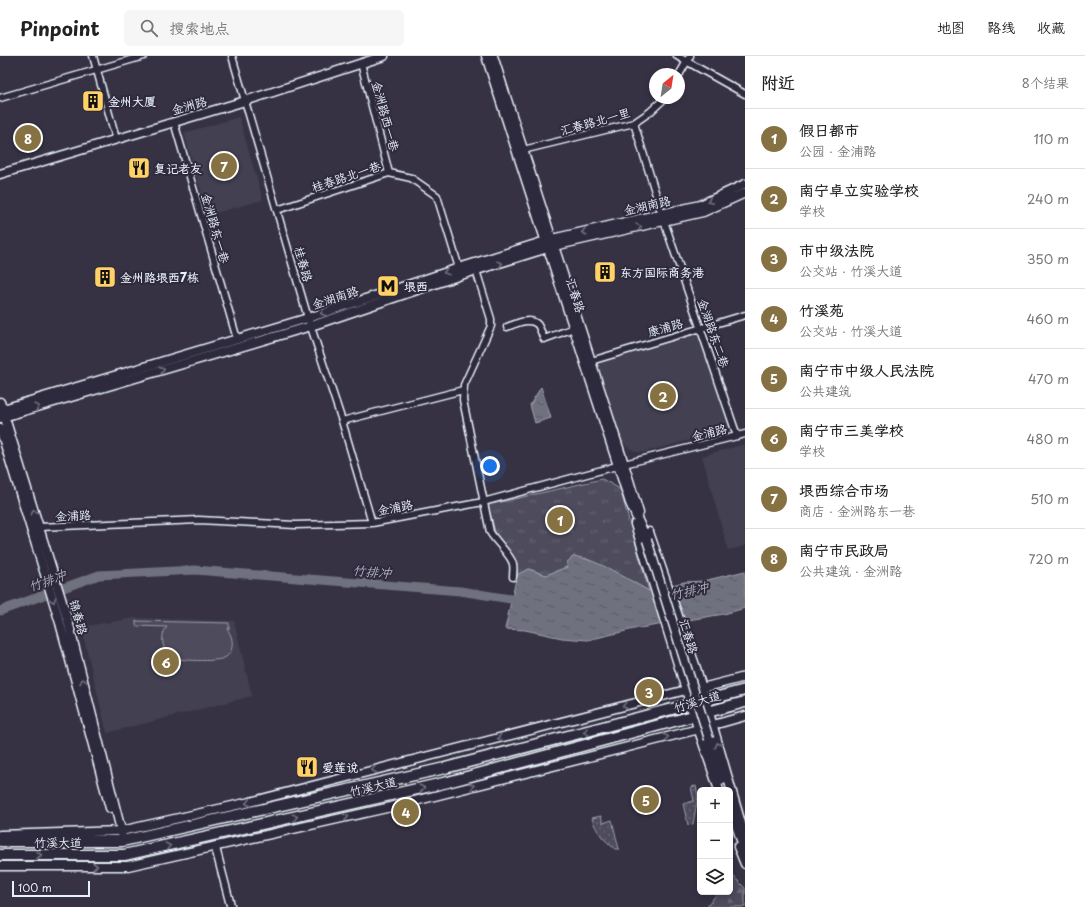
<!DOCTYPE html>
<html lang="zh">
<meta charset="utf-8">
<style>
:root{--surface:#fff;--page:#f6f6f6;--text:#222;--muted:#767676;--line:#e0e0e0;--accent:#857141}
body{margin:0;font-family:"Playpen Sans","LXGW WenKai TC",sans-serif;background:var(--page);color:var(--text)}
.controls{position:absolute;right:12px;bottom:12px;display:grid;overflow:hidden;border-radius:6px;box-shadow:0 2px 6px #0003}
.controls button{width:36px;height:36px;display:grid;place-items:center;padding:0;border:0;border-bottom:1px solid var(--line);background:var(--surface);color:var(--text);font:20px sans-serif}
.compass{position:absolute;left:649px;top:12px;width:36px;height:36px;border-radius:50%;background:var(--surface);box-shadow:0 2px 6px #0003;rotate:30deg}
.scale{position:absolute;left:12px;bottom:10px;width:78px;box-sizing:border-box;padding-left:4px;border:2px solid #e8f1f8;border-top:0;font-size:11px;line-height:14px;white-space:nowrap;color:#e8f1f8;-webkit-text-stroke:3px #2f2a3d;paint-order:stroke}
.you{position:absolute;left:490px;top:410px;width:14px;height:14px;margin:-10px;border:3px solid #fff;border-radius:50%;background:#1a73e8;box-shadow:0 0 0 6px #1a73e833}
.badge{display:grid;place-items:center;width:26px;height:26px;border-radius:50%;background:var(--accent);color:#fff;font-size:13px;font-weight:700}
.pin{position:absolute;translate:-50% -50%;border:2px solid #fff;box-shadow:0 1px 4px #0006}
.list{margin:0;padding:0;list-style:none}
h2{display:flex;justify-content:space-between;align-items:center;height:52px;margin:0;padding:0 16px;font-size:17px}
h2 small{font-size:13px;font-weight:400;color:var(--muted)}
.list li{display:grid;grid-template-columns:26px 1fr auto;gap:12px;align-items:center;box-sizing:border-box;height:60px;padding:0 16px;border-top:1px solid var(--line)}
.list b{display:block;font-size:15px;white-space:nowrap}
.list p{margin:0;font-size:13px;white-space:nowrap;color:var(--muted)}
.list em{font-size:13px;font-style:normal;color:var(--muted)}
.icon{flex:none;width:22px;height:22px;fill:none;stroke:currentColor;stroke-width:2;stroke-linecap:round;stroke-linejoin:round}
.map{position:relative;flex:none;width:745px;height:851px;overflow:hidden}
header{display:flex;align-items:center;gap:24px;box-sizing:border-box;height:56px;padding:0 20px;background:var(--surface);border-bottom:1px solid var(--line)}
header strong{font-size:19px}
nav{display:flex;gap:22px;margin-inline-start:auto;font-size:14px}
.search{width:280px;height:36px;background:var(--page);display:flex;align-items:center;gap:10px;box-sizing:border-box;padding:0 14px;border-radius:6px;color:var(--muted);font-size:15px}
main{display:flex}
aside{flex:1;background:var(--surface)}
.map>svg:first-child{display:block}
.built{fill:#433f51}
.grass{fill:url(#grass-dots);stroke:#9a9eaa}
.forest{fill:url(#forest-firs);stroke:#9a9eaa}
.park{fill:url(#park-tufts);stroke:#9a9eaa}
.pitch{fill:#4d4b5c;stroke:#9a9eaa}
.water{fill:url(#water-ripples);stroke:#a0a4af}
.lines{fill:none;stroke-linecap:round;stroke-linejoin:round}
.river{stroke:#70717f;stroke-width:9}
.minor-casing{stroke:#e8f1f8;stroke-width:9}
.tertiary-casing{stroke:#e8f1f8;stroke-width:10}
.secondary-casing{stroke:#e8f1f8;stroke-width:11}
.trunk-casing{stroke:#e8f1f8;stroke-width:13}
.minor{stroke:#2f2a3d;stroke-width:6}
.tertiary{stroke:#2f2a3d;stroke-width:7}
.secondary{stroke:#2f2a3d;stroke-width:8}
.trunk{stroke:#2f2a3d;stroke-width:10}
.secondary-bridge-casing{stroke:#e8f1f8;stroke-width:11;stroke-linecap:butt}
.secondary-bridge{stroke:#2f2a3d;stroke-width:8}
.oneway{stroke:#70707e}
.labels{text-anchor:middle;dominant-baseline:central;stroke-width:4;stroke-linejoin:round;paint-order:stroke}
.poi-label{font-size:12px;font-weight:bold;fill:#e8f1f8;stroke:#2f2a3d;text-anchor:start}
.street-label{font-size:12px;fill:#e8f1f8;stroke:#2f2a3d}
.water-label{font-size:13px;font-style:italic;fill:#b2b7c2;stroke:#2f2a3d}
</style>
<header>
<strong>Pinpoint</strong>
<div class="search"><svg class="icon" aria-label="search" viewBox="0 0 24 24"><circle cx="10" cy="10" r="6"/><path d="M15 15l6 6"/></svg>搜索地点</div>
<nav><a>地图</a><a>路线</a><a>收藏</a></nav>
</header>
<main>
<div class="map">
<svg width="745" height="851" viewBox="0 0 745 851">
<defs>
<pattern id="grass-dots" width="8" height="8" patternUnits="userSpaceOnUse"><rect width="8" height="8" fill="#4d4b5c"/><path d="M2 2h.1M6 6h.1" fill="none" stroke="#676574" stroke-width="1.8" stroke-linecap="round"/></pattern>
<pattern id="forest-firs" width="22" height="20" patternUnits="userSpaceOnUse"><rect width="22" height="20" fill="#4d4b5c"/><path d="M5 1l3.5 6h-7zM16 11l3.5 6h-7z" fill="#676574"/></pattern>
<pattern id="park-tufts" width="24" height="20" patternUnits="userSpaceOnUse"><rect width="24" height="20" fill="#4d4b5c"/><path d="M3 7l-1-3M5 7V3M7 7l1-3M15 17l-1-3M17 17v-4M19 17l1-3" fill="none" stroke="#676574"/></pattern>
<pattern id="water-ripples" width="26" height="14" patternUnits="userSpaceOnUse"><rect width="26" height="14" fill="#70717f"/><path d="M2 4q2-2 4 0t4 0M15 11q2-2 4 0t4 0" fill="none" stroke="#5b5c64"/></pattern>
</defs>
<rect width="100%" height="100%" fill="#363244"/>
<filter id="ink" filterUnits="userSpaceOnUse"><feTurbulence type="fractalNoise" baseFrequency=".025" numOctaves="2"/><feDisplacementMap in="SourceGraphic" scale="8" xChannelSelector="R" yChannelSelector="G"/><feConvolveMatrix kernelMatrix="1 2 1 2 8 2 1 2 1" color-interpolation-filters="sRGB"/></filter>
<g filter="url(#ink)">
<!-- built -->
<path class="built" d="M239 61 263 144 208 159 184 77Z
M698 277 731 373 645 396H636L627 391 620 383 596 308Z
M745 388V490L728 494 702 400Z
M134 562 234 565 252 640 107 677 81 571Z"/>
<!-- grass -->
<path class="grass" d="M696 730 698 740 693 768 688 769 683 748 694 745 691 731Z
M601 760 603 767 612 764 619 793H615C604 784 596 776 592 762Z"/>
<!-- forest -->
<path class="forest" d="M732 819 745 832V851H707L718 836H730V821Z"/>
<!-- park -->
<path class="park" d="M602 423 620 433 649 535 612 515 585 502 567 511 546 519 529 513 517 519 516 505 496 479 488 449Z"/>
<!-- pitch -->
<path class="pitch" d="M136 565 229 567V573H227C234 581 235 597 224 602 216 606 179 605 171 601 167 598 164 593 163 588 162 582 163 575 167 571L136 570Z"/>
<!-- water -->
<path class="water" d="M541 331 551 362 535 367 530 349Z
M574 500C601 505 625 522 649 535L684 526 703 525 745 515V552L724 558 634 573 588 584 562 582 525 574 505 573 517 519 528 513 546 519 567 511V506Z"/>
<g class="lines">
<!-- river -->
<path class="river" d="M0 555 99 519 195 514 460 535 523 545"/>
<!-- minor casing -->
<g class="minor-casing">
<path id="minor" d="M93 0 116 83
M232 0 308 262 342 365 372 467
M677 0 745 38
M361 7 389 117
M679 19 690 0
M0 42 144 0
M174 66 237 283
M634 67 664 165 737 380
M523 94 634 67 650 56 665 42
M277 154 389 117 411 122 437 140 459 212
M475 211 491 263V270L464 329 463 344 490 476C495 485 511 499 513 508 514 512 513 516 513 521
M507 271C515 268 529 261 537 268 540 271 542 279 544 283L574 272
M591 305 745 259
M342 365 463 334
M39 471 199 464 295 469 372 467 483 446 624 408 745 378"/>
</g>
<!-- tertiary casing -->
<g class="tertiary-casing">
<path id="tertiary" d="M215 790 231 851"/>
</g>
<!-- secondary casing -->
<g class="secondary-casing">
<path id="secondary" d="M486 0 630 447 647 484
M493 0 624 408 639 457
M0 118 245 45 384 0
M0 346 68 565 122 778
M0 354 308 262 459 212 552 183 700 149 745 128
M0 362 311 270 461 219 554 190 703 156 745 137
M0 372 60 567 110 752
M635 468 694 660 719 734
M649 476 696 612 745 781
M709 683 721 724
M730 751 745 796
M0 779 121 775 250 746 686 634 702 632 745 621
M738 791 745 808
M0 810H128L391 751 699 673 745 660"/>
</g>
<!-- trunk casing -->
<g class="trunk-casing">
<path id="trunk" d="M0 785H122L445 712 745 634
M0 799H124L448 726 745 646"/>
</g>
<!-- minor -->
<use href="#minor" class="minor"/>
<!-- tertiary -->
<use href="#tertiary" class="tertiary"/>
<!-- secondary -->
<use href="#secondary" class="secondary"/>
<!-- trunk -->
<use href="#trunk" class="trunk"/>
<!-- secondary-bridge casing -->
<g class="secondary-bridge-casing">
<path id="secondary-bridge" d="M647 484 709 683"/>
</g>
<!-- secondary-bridge -->
<use href="#secondary-bridge" class="secondary-bridge"/>
</g>
<!-- one-way arrows -->
<defs><path id="oneway-chevron" d="M-2-3.5L2.5 0L-2 3.5" fill="none" stroke-width="1.6" stroke-linecap="round" stroke-linejoin="round"/></defs>
<g class="oneway">
<use href="#oneway-chevron" transform="translate(710 145) rotate(155)"/>
<use href="#oneway-chevron" transform="translate(639 171) rotate(-14)"/>
<use href="#oneway-chevron" transform="translate(584 176) rotate(167)"/>
<use href="#oneway-chevron" transform="translate(500 208) rotate(-17)"/>
<use href="#oneway-chevron" transform="translate(446 216) rotate(162)"/>
<use href="#oneway-chevron" transform="translate(323 257) rotate(162)"/>
<use href="#oneway-chevron" transform="translate(162 314) rotate(-16)"/>
<use href="#oneway-chevron" transform="translate(37 351) rotate(-16)"/>
<use href="#oneway-chevron" transform="translate(34 456) rotate(-107)"/>
<use href="#oneway-chevron" transform="translate(53 544) rotate(73)"/>
<use href="#oneway-chevron" transform="translate(83 625) rotate(-104)"/>
<use href="#oneway-chevron" transform="translate(625 650) rotate(166)"/>
<use href="#oneway-chevron" transform="translate(586 676) rotate(166)"/>
<use href="#oneway-chevron" transform="translate(666 681) rotate(-14)"/>
<use href="#oneway-chevron" transform="translate(500 682) rotate(166)"/>
<use href="#oneway-chevron" transform="translate(718 689) rotate(-106)"/>
<use href="#oneway-chevron" transform="translate(374 714) rotate(166)"/>
<use href="#oneway-chevron" transform="translate(472 730) rotate(-14)"/>
<use href="#oneway-chevron" transform="translate(422 732) rotate(-13)"/>
<use href="#oneway-chevron" transform="translate(248 747) rotate(167)"/>
<use href="#oneway-chevron" transform="translate(295 761) rotate(-13)"/>
<use href="#oneway-chevron" transform="translate(346 761) rotate(-13)"/>
<use href="#oneway-chevron" transform="translate(168 790) rotate(-13)"/>
<use href="#oneway-chevron" transform="translate(39 799)"/>
<use href="#oneway-chevron" transform="translate(95 810)"/>
</g>
</g>
<!-- icons -->
<defs>
<g id="building-square" transform="scale(1.15)"><rect x="-9" y="-9" width="18" height="18" rx="4" fill="#ffd166" stroke="#2f2a3d"/><path d="M-4-6H4V6H1V3H-1V6H-4ZM-2.5-4.3h1.7v1.8h-1.7ZM.8-4.3h1.7v1.8H.8ZM-2.5-1h1.7V.8h-1.7ZM.8-1h1.7V.8H.8Z" fill="#111"/></g>
<g id="restaurant-square" transform="scale(1.15)"><rect x="-9" y="-9" width="18" height="18" rx="4" fill="#ffd166" stroke="#2f2a3d"/><path d="M-5-6h1v4h1v-4h1v4h1v-4h1v5L-1.5 .5V6h-2V.5L-5-1ZM5-6V6H3V1.5H1.5Q1.5-4 5-6Z" fill="#111"/></g>
<g id="metro-square" transform="scale(1.15)"><rect x="-9" y="-9" width="18" height="18" rx="4" fill="#ffd166" stroke="#2f2a3d"/><path d="M-5.5 5V-5H-3L0 0L3-5H5.5V5H3V-.5L0 4L-3-.5V5Z" fill="#111"/></g>
</defs>
<g fill-rule="evenodd">
<use href="#building-square" x="93" y="45"/>
<use href="#restaurant-square" x="139" y="112"/>
<use href="#building-square" x="605" y="216"/>
<use href="#building-square" x="105" y="221"/>
<use href="#metro-square" x="388" y="230"/>
<use href="#restaurant-square" x="307" y="711"/>
</g>
<g class="labels">
<!-- poi labels -->
<g class="poi-label">
<text x="108" y="45">金州大厦</text>
<text x="154" y="112">复记老友</text>
<text x="620" y="216">东方国际商务港</text>
<text x="120" y="221">金州路埌西7栋</text>
<text x="404" y="230">埌西</text>
<text x="322" y="711">爱莲说</text>
</g>
<!-- street labels -->
<g class="street-label">
<text transform="translate(189 49) rotate(-16)">金洲路</text>
<text transform="translate(386 60) rotate(75)">金洲路西一巷</text>
<text transform="translate(595 65) rotate(-15)">汇春路北一里</text>
<text transform="translate(346 120) rotate(-18)">桂春路北一巷</text>
<text transform="translate(647 149) rotate(-13)">金湖南路</text>
<text transform="translate(216 172) rotate(74)">金洲路东一巷</text>
<text transform="translate(304 208) rotate(74)">桂春路</text>
<text transform="translate(576 239) rotate(72)">汇春路</text>
<text transform="translate(335 241) rotate(-18)">金湖南路</text>
<text transform="translate(665 271) rotate(-16)">康浦路</text>
<text transform="translate(714 277) rotate(71)">金湖路东二巷</text>
<text transform="translate(709 376) rotate(-14)">金浦路</text>
<text transform="translate(395 451) rotate(-11)">金浦路</text>
<text transform="translate(73 459) rotate(-3)">金浦路</text>
<text transform="translate(79 561) rotate(74)">锦春路</text>
<text transform="translate(689 580) rotate(73)">汇春路</text>
<text transform="translate(697 645) rotate(-16)">竹溪大道</text>
<text transform="translate(373 730) rotate(-13)">竹溪大道</text>
<text x="58" y="786">竹溪大道</text>
</g>
<!-- water labels -->
<g class="water-label">
<text transform="translate(372 515) rotate(5)">竹排冲</text>
<text transform="translate(47 524) rotate(-20)">竹排冲</text>
<text transform="translate(689 534) rotate(-12)">竹排冲</text>
</g>
</g>
</svg>
<div class="controls">
<button>+</button>
<button>−</button>
<button><svg class="icon" aria-label="layers" viewBox="0 0 24 24"><path d="M12 4l9 5-9 5-9-5zM3 14l9 5 9-5"/></svg></button>
</div>
<svg class="compass" viewBox="-18 -18 36 36"><path d="M0-13l5 13h-10z" fill="#e53935"/><path d="M0 13l5-13h-10z" fill="#767676"/></svg>
<div class="scale">100 m</div>
<div class="you"></div>
<div class="pin badge" style="left:560px;top:464px">1</div>
<div class="pin badge" style="left:663px;top:340px">2</div>
<div class="pin badge" style="left:649px;top:636px">3</div>
<div class="pin badge" style="left:406px;top:756px">4</div>
<div class="pin badge" style="left:646px;top:744px">5</div>
<div class="pin badge" style="left:166px;top:606px">6</div>
<div class="pin badge" style="left:224px;top:110px">7</div>
<div class="pin badge" style="left:28px;top:82px">8</div>
</div>
<aside>
<h2>附近<small>8个结果</small></h2>
<ul class="list">
<li><span class="badge">1</span><div><b>假日都市</b><p>公园 · 金浦路</p></div><em>110 m</em></li>
<li><span class="badge">2</span><div><b>南宁卓立实验学校</b><p>学校</p></div><em>240 m</em></li>
<li><span class="badge">3</span><div><b>市中级法院</b><p>公交站 · 竹溪大道</p></div><em>350 m</em></li>
<li><span class="badge">4</span><div><b>竹溪苑</b><p>公交站 · 竹溪大道</p></div><em>460 m</em></li>
<li><span class="badge">5</span><div><b>南宁市中级人民法院</b><p>公共建筑</p></div><em>470 m</em></li>
<li><span class="badge">6</span><div><b>南宁市三美学校</b><p>学校</p></div><em>480 m</em></li>
<li><span class="badge">7</span><div><b>埌西综合市场</b><p>商店 · 金洲路东一巷</p></div><em>510 m</em></li>
<li><span class="badge">8</span><div><b>南宁市民政局</b><p>公共建筑 · 金洲路</p></div><em>720 m</em></li>
</ul>
</aside>
</main>
